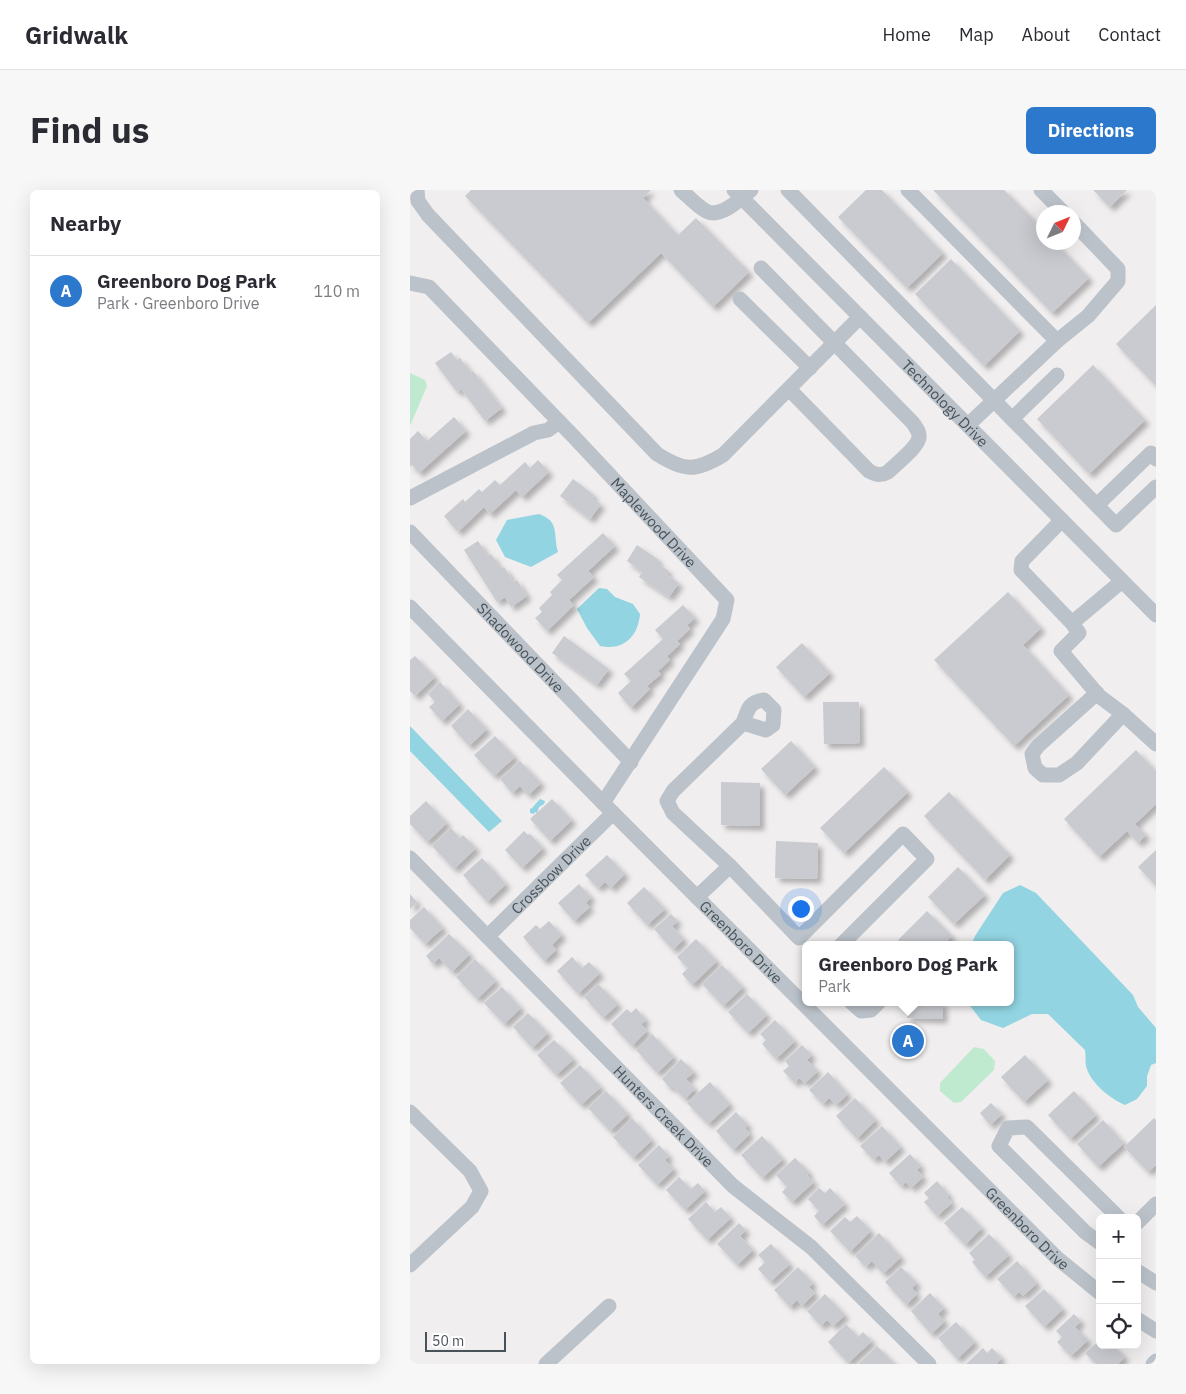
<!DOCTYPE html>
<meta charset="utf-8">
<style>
:root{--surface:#fff;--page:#f7f7f7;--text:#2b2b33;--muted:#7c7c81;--line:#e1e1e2;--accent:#2c78cc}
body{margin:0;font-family:"IBM Plex Sans",sans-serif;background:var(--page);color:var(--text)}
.controls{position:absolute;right:15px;bottom:15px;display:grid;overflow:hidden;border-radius:8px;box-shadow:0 5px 20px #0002}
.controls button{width:45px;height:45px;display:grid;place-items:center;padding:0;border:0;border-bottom:1px solid var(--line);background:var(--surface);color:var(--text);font:25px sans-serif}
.compass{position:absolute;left:626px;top:15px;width:45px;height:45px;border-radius:50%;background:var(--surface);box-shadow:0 5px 20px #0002;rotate:47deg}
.scale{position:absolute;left:15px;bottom:12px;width:81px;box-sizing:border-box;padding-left:5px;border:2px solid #485259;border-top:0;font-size:14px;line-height:18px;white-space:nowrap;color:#485259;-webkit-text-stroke:4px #fff;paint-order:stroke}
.you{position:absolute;left:390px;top:718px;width:18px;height:18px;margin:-12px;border:4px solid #fff;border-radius:50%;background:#1a73e8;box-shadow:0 0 0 8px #1a73e833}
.badge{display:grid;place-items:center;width:32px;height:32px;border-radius:50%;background:var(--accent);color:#fff;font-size:16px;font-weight:700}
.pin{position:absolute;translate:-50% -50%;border:2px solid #fff;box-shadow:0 1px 5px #0006}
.popup{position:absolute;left:392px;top:751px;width:212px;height:65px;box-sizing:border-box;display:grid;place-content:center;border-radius:8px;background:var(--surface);filter:drop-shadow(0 1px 4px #0005);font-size:16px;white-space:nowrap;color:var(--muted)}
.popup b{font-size:19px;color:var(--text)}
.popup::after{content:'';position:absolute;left:50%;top:100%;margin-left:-10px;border:10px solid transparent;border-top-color:var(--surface)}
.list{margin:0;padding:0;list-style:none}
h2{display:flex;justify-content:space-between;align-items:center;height:65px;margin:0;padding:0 20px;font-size:21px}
h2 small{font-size:16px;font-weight:400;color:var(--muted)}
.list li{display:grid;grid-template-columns:32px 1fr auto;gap:15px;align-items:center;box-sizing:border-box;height:70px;padding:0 20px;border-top:1px solid var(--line)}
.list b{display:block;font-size:19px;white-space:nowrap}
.list p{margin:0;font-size:16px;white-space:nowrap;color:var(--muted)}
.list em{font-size:16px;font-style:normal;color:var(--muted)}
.icon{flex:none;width:28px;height:28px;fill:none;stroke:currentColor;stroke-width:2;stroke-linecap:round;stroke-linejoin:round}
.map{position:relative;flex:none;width:746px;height:1174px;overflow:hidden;border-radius:8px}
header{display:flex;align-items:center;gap:30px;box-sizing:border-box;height:70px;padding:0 25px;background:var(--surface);border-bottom:1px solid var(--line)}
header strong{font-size:24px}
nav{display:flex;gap:28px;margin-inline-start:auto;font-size:18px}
.intro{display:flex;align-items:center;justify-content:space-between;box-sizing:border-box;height:120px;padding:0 30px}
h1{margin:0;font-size:35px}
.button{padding:12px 22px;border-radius:8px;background:var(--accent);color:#fff;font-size:18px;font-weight:700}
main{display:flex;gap:30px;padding:0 30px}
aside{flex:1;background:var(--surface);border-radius:8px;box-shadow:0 5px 20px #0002}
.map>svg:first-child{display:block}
.green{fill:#c0eacf}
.water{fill:#92d4e2}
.building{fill:#c9cbd0;filter:url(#shadow)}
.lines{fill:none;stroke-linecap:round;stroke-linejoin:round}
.minor{stroke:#bbc2c9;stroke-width:15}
.labels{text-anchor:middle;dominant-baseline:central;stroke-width:4;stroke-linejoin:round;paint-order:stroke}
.street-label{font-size:15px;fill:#485259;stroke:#fff}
</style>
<header>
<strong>Gridwalk</strong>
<nav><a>Home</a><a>Map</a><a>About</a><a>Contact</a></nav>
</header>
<div class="intro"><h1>Find us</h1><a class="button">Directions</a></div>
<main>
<aside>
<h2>Nearby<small></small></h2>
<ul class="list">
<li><span class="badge">A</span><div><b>Greenboro Dog Park</b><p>Park · Greenboro Drive</p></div><em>110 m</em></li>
</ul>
</aside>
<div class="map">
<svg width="746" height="1174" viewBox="0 0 746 1174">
<defs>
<filter id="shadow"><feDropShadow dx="4.5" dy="4.5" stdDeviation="2.5" flood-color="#0004"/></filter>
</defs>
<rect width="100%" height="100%" fill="#f0eeee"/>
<!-- green -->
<path class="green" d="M0 183 15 190 17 196 0 236Z
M564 857 574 859 585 871 584 880 551 912 544 913 530 901V893Z"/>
<!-- water -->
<path class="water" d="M129 324C150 331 143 345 148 362L121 377 95 367 86 350 97 330Z
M189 398 197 399 205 407 223 414 230 424C228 447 213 461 190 456L177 438 167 419Z
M0 536 92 631 79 642 0 561Z
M130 609 135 611 134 614 129 617 127 623 125 622 124 624 120 623V619L122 618Z
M610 695 626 703 723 805 728 817 746 838V873L741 875 737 886V896L727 909 715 915C701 909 680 893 676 876 675 871 676 865 675 860L638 824H622L593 838 571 830 557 812H600V755H561L565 746 593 703Z"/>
<!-- building -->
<path class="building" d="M61 0H241L233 8 268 45 286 28 339 82 303 117 251 63 178 133 55 6Z
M456 0H472L533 63 497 98 428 27Z
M523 0H594L634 40V52H645L679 88 642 123Z
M683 0H717L700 17Z
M541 69 610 141 574 176 505 104Z
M746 115V196L706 154Z
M41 162 47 170 50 168 61 183 63 181 92 218 75 231 51 199 47 202 25 173Z
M683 175 735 230 679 284 627 229Z
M44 227 56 241 9 283 2 275 0 277V249L8 241 17 251Z
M128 270 139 282 112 307 106 300 80 324 74 317 48 342 34 326 53 309 55 312 69 299 72 302 85 290 90 295 115 272 120 278Z
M163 289 184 305 182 308 191 314 180 329 150 306Z
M193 343 205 356 178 381 184 387 159 410 164 415 137 441 125 428 132 422 129 418 142 405 140 402 152 390 147 385Z
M68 351 78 366 81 364 91 379 94 377 104 392 107 390 117 406 101 417 95 407 87 412 54 360Z
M227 355 249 370 247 373 259 381 256 384 269 393 259 407 229 387 232 382 217 371Z
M598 402 631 438 613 455 659 505 604 556 524 470Z
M273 415 285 428 277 435 280 439 267 451 270 454 257 466 260 470 248 481 251 484 237 496 240 499 221 518 208 503 221 491 214 484 253 449 245 440Z
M154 446 199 479 187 495 142 463Z
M392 453 420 483 394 507 366 477Z
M5 466 25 487 5 506 0 501V470Z
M30 492 50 514 32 531 19 517 25 512 18 504Z
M413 512H449L450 553 414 554Z
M58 519 77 539 59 556 41 536Z
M85 546 105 567 84 586 64 565Z
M381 551 405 577 375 605 351 579Z
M726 560 746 581V614L725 634 736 645 728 653 717 641 689 667 654 629Z
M110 571 131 593 118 605 110 596 102 603 90 589Z
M474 577 498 602 434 663 410 638Z
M311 592 350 593V636L311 635Z
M539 602 600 665 575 690 514 626Z
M142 609 162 630 140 651 120 629Z
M16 611 37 633 17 652 0 634V626Z
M41 638 50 648 53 645 66 658 44 679 22 656Z
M114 641 118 645 120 644 133 658 112 678 95 660Z
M366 651 408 653 407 689 365 688Z
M746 660V696L728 677Z
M197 665 215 684 201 698 195 692 188 698 175 685Z
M72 668 96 694 77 712 53 685Z
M548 677 575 705 544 734 518 707Z
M169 694 181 707 176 713 180 717 164 731 148 713Z
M234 697 255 719 237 735 217 713Z
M0 704 7 712 0 719Z
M14 717 33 738 15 754 0 738V730Z
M517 721 542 746 533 755H493L488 750Z
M261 724 268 731 262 736 274 749 263 760 244 739Z
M139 731 152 745 142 755 146 760 134 771 113 747 126 735 130 739Z
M39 744 60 764 42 782 29 768 23 774 16 766Z
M286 749 307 771 282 795 272 784 278 778 267 767Z
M162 767 172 778 179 772 190 783 168 804 147 781Z
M65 769 86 791 67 809 46 787Z
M312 775 333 797 313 816 292 794Z
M188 794 208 814 193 828 174 807Z
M92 797 111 818 94 834 74 813Z
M337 804 357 825 338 843 318 822Z
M497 812H533V829L497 828Z
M226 818 236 830 231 834 237 841 222 856 201 834 217 819 221 823Z
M118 823 138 843 122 858 103 837Z
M365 830 385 851 366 869 352 854 356 850 350 844Z
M242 844 264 867 247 883 226 860Z
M144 850 164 869 146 885 127 865Z
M392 855 402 865 397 870 408 881 395 893 389 888 385 893 373 881 379 876 375 871Z
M615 865 638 890 614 912 591 887Z
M271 869 284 882 276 889 285 899 275 909 262 896 260 898 252 889Z
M170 875 191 897 171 915 150 893Z
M418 882 438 904 426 915 419 908 413 914 399 900Z
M300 892 320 914 298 934 277 913Z
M196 901 218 924 200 941 178 918Z
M664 901 686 925 660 949 638 925Z
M445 908 466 930 447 949 426 926Z
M581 913 592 924 580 935 570 923Z
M326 922 338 935 335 938 340 944 323 960 306 941Z
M222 928 242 950 223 968 203 947Z
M744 928 746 930V975L738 982 714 957Z
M693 930 714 953 688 977 667 954Z
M472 936 491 957 475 972 469 965 464 970 450 956Z
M352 946 373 969 352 988 331 965Z
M249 955 259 966 255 970 264 979 247 995 228 975Z
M500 964 511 976 507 980 513 987 501 998 496 992 491 996 479 983Z
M385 968 399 982 397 985 404 992 382 1012 372 1002 377 997 366 985Z
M269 987 281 999 288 993 295 1001 275 1020 256 1000Z
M527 991 539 1005 537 1007 542 1013 527 1026 514 1012 519 1008 514 1003Z
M409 998 415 1003 420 998 435 1014 412 1035 404 1026 409 1021 398 1009Z
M296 1012 305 1022 311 1017 321 1028 297 1050 278 1029Z
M552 1017 572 1038 555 1055 534 1033Z
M447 1026 461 1041 440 1062 420 1041 435 1027 440 1032Z
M329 1033 336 1040 330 1046 343 1060 327 1075 307 1054Z
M469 1043 491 1067 473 1084 462 1071 456 1077 445 1066Z
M579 1044 599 1065 575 1087 562 1072 565 1070 559 1063Z
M361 1054 380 1074 360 1092 348 1079 355 1072 348 1065Z
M607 1071 627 1093 613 1106 609 1102 604 1107 587 1089Z
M388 1077 403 1093 399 1097 405 1103 392 1116 387 1110 380 1117 364 1100Z
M491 1077 507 1093 502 1098 507 1104 496 1115 475 1092Z
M634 1099 653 1119 634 1137 615 1116Z
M520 1103 534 1118 528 1124 535 1131 521 1144 501 1121Z
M415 1104 435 1125 423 1136 417 1130 411 1136 397 1121Z
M664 1124 671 1131 665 1137 678 1150 661 1166 647 1152 652 1147 646 1141Z
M546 1132 565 1152 547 1169 528 1148Z
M436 1134 448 1147 453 1142 462 1151 438 1173 418 1152Z
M690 1150V1155H703L715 1167 708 1174H686L675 1163Z
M467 1156 485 1174H448Z
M573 1158 577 1163 582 1158 592 1168 587 1173 588 1174H556Z"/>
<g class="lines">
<!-- minor -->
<g class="minor">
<path d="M7 0 8 11 18 25 247 264C274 281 285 282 313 265L450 127"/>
<path d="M271 0C279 7 287 16 296 21 310 29 331 9 341 0"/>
<path id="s1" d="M324 0 746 425"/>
<path d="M378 0 706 335 746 297"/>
<path d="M498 0 647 151 558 235"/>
<path d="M631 0 653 22"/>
<path d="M351 78 503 233C506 238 510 242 509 248 507 258 486 274 478 282 471 286 466 285 459 281L379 199"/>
<path id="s2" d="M0 93 19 97 164 247 317 410 313 429 193 613"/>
<path d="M330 109 400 178"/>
<path d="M647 151 678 126 708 91V79L664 33"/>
<path d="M602 229 647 185"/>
<path d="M0 308 124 243 138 240 149 232"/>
<path d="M687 315 741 263 746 269"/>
<path d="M652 330 612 371 611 380 662 433 712 391"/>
<path id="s3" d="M0 342 221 572"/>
<path id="s4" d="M0 417 203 623 647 1068 690 1103"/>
<path d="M662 433 669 443 651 461 689 506 713 524 746 554"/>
<path d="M687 503 628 556 622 564 625 578 633 585H649L667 573 713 524"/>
<path id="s5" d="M0 668 323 996 401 1057 519 1174"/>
<path d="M320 676 263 623 257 611 263 601 333 533C338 519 339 512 354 510L364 520 363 535 356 540 333 533"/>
<path d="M287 707 320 676 389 748 493 644 517 669 431 755"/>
<path id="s6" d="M78 746 203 623"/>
<path d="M441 812 451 821 461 820 469 812"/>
<path d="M0 922 60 981 71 1001 62 1017 0 1075"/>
<path d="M727 1033 746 1014"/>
<path d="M690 1053 675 1042 589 956 598 938 617 937 709 1028"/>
<path d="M727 1081 746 1093"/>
<path d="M727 1129 746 1141"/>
<path d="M136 1174 199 1116"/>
<path d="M743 1174 746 1171"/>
</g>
</g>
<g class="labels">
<!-- street labels -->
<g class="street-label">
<text stroke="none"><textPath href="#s1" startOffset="300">Technology Drive</textPath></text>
<text stroke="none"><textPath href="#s2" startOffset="345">Maplewood Drive</textPath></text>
<text stroke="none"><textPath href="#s3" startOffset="160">Shadowood Drive</textPath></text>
<text stroke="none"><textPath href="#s6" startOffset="88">Crossbow Drive</textPath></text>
<text stroke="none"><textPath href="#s4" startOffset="471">Greenboro Drive</textPath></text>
<text stroke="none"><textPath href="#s5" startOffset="362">Hunters Creek Drive</textPath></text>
<text stroke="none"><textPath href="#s4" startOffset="876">Greenboro Drive</textPath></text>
</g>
</g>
</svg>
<div class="controls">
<button>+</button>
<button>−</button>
<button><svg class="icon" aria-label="locate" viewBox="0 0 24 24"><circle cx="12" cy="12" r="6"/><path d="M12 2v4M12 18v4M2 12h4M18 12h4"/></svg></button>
</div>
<svg class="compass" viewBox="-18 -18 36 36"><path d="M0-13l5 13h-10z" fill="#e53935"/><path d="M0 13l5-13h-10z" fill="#7c7c81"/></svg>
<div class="scale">50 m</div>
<div class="you"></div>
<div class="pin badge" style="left:498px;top:851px">A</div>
<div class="popup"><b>Greenboro Dog Park</b>Park</div>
</div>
</main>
